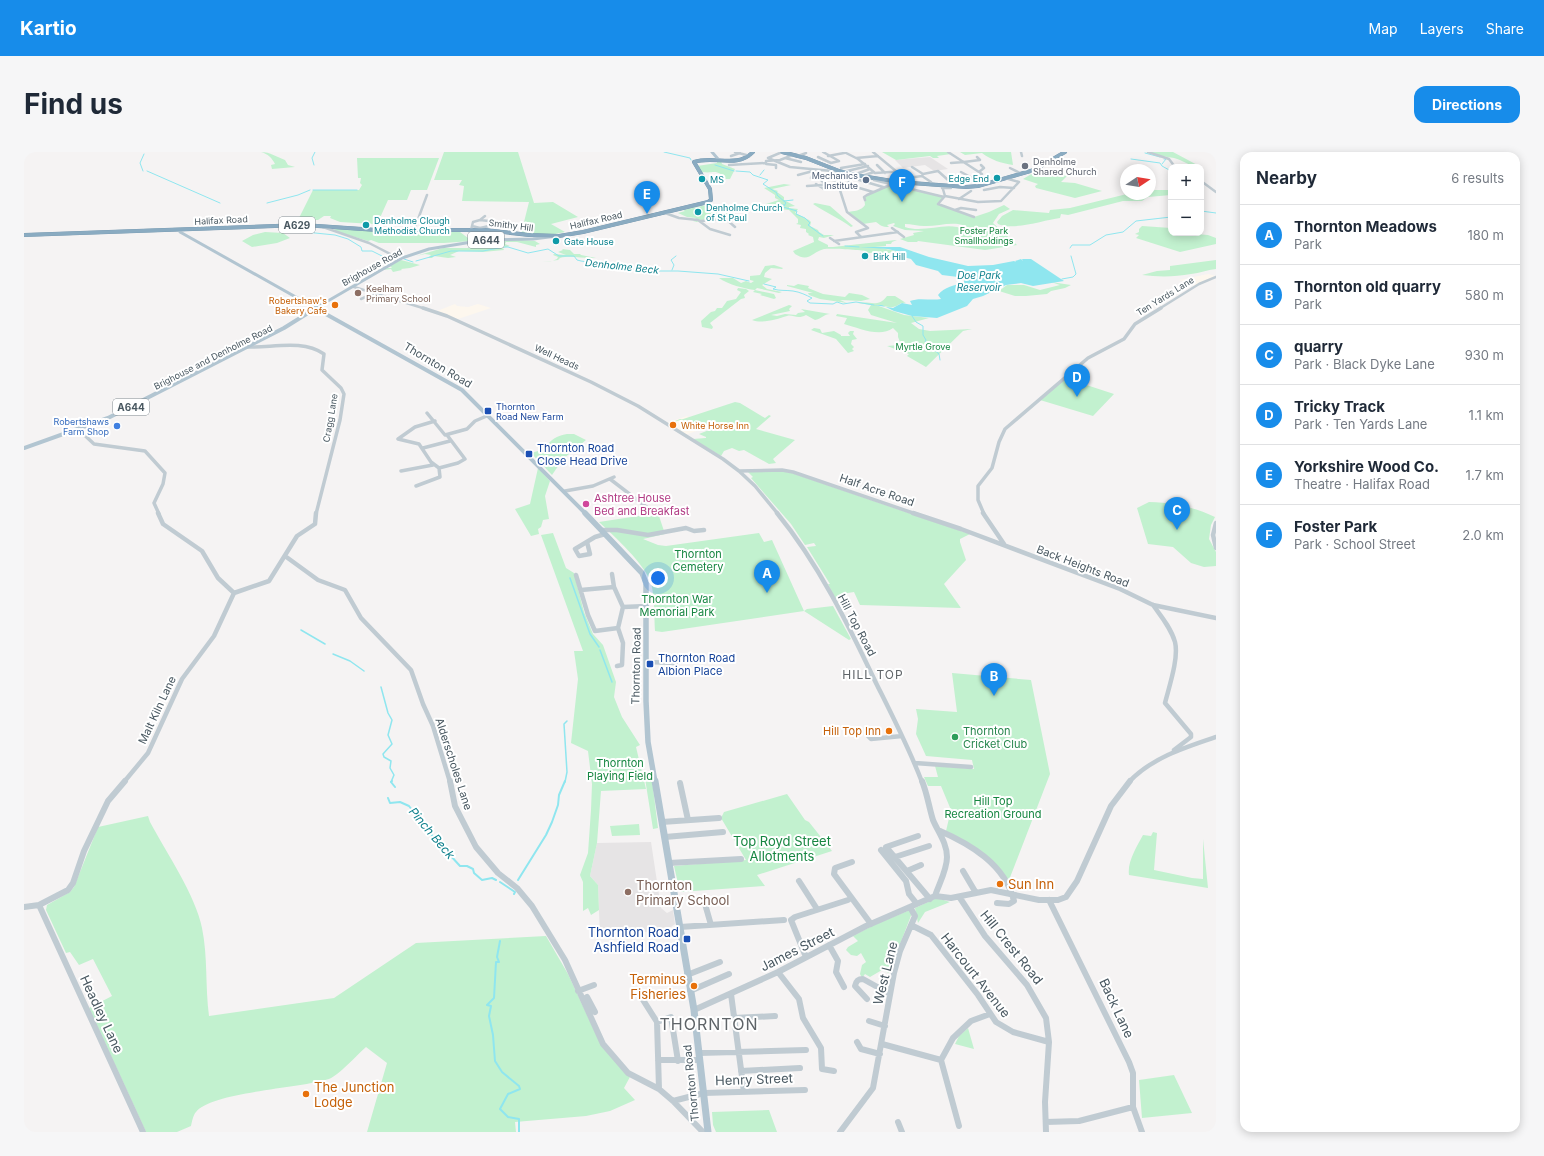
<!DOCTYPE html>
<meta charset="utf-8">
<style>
:root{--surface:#fff;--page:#f6f6f7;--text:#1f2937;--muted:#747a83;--line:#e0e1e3;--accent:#178cea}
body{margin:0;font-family:Inter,sans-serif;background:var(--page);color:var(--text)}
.controls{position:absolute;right:12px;top:12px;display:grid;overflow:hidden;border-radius:8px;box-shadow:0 2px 10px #0003}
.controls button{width:36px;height:36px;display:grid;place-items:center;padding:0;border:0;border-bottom:1px solid var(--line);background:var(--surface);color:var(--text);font:20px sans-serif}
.compass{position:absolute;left:1096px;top:12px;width:36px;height:36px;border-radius:50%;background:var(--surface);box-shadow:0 2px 10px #0003;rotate:78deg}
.you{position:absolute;left:634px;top:426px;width:14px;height:14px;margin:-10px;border:3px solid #fff;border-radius:50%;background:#1a73e8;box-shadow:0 0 0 6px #1a73e833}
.badge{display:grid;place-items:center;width:26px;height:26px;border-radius:50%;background:var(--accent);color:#fff;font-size:13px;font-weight:700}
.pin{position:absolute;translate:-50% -33px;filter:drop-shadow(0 1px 2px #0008)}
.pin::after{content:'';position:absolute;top:21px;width:14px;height:12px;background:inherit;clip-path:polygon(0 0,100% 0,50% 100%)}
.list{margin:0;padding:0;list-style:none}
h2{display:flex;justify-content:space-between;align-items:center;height:52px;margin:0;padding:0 16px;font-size:17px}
h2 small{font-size:13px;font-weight:400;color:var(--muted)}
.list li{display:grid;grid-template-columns:26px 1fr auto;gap:12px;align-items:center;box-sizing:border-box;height:60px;padding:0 16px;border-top:1px solid var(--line)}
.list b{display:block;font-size:15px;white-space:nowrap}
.list p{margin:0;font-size:13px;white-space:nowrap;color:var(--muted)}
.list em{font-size:13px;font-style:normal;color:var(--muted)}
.map{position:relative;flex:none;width:1192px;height:980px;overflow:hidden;border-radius:12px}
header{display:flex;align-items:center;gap:24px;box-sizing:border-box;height:56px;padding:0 20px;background:var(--accent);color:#fff}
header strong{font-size:19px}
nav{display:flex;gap:22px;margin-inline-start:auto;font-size:14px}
.intro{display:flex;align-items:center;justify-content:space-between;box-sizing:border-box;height:96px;padding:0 24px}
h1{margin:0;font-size:28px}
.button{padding:10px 18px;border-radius:12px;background:var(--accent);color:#fff;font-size:14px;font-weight:700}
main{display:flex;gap:24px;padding:0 24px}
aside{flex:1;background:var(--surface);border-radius:12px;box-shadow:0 2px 10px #0003}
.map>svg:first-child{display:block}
.commercial{fill:#fdf7ee}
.education{fill:#e6e4e5}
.green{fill:#c2f1cf;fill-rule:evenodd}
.water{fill:#8fe6ef}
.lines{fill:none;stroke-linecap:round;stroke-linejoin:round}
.stream-far2{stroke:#8fe6ef;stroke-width:1}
.stream-far1{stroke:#8fe6ef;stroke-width:1.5}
.stream{stroke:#8fe6ef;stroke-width:2}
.highway-casing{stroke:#7596ad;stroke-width:4}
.minor-far3{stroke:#c0cbd2;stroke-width:2.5}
.minor-far2{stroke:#c0cbd2;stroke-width:3.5}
.minor-far1{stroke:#c0cbd2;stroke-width:4.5}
.minor{stroke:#c0cbd2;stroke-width:6}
.major-far3{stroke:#b2c5d1;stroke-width:3}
.major-far2{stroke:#b2c5d1;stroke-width:4}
.major-far1{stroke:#b2c5d1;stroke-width:5.5}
.major{stroke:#b2c5d1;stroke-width:7}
.highway{stroke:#8aabc1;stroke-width:3.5}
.worship-dot{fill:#6b7280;stroke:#fff;stroke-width:1.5}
.culture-dot{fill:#0f9aa8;stroke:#fff;stroke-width:1.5}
.service-dot{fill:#5c6f8a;stroke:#fff;stroke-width:1.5}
.education-dot{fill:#8d6e63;stroke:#fff;stroke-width:1.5}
.food-dot{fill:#e8710a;stroke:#fff;stroke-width:1.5}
.transit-dot{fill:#1a4fb4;stroke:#fff;stroke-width:1.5}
.shop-dot{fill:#3f7fe0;stroke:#fff;stroke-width:1.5}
.hotel-dot{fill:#d1479c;stroke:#fff;stroke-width:1.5}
.leisure-dot{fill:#2e9e5b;stroke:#fff;stroke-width:1.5}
.labels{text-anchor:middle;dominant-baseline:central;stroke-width:4;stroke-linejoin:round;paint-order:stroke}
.far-worship-label{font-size:9px;fill:#5b616d;stroke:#fff;text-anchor:start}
.far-service-label{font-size:9px;fill:#4e5e75;stroke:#fff;text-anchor:end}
.far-culture-label{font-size:9px;fill:#0d838f;stroke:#fff;text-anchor:start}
.far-street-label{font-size:9px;fill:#495861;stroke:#fff}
.far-park-label{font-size:9px;fill:#168641;stroke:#fff}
.far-education-label{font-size:9px;fill:#785e54;stroke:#fff;text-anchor:start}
.far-food-label{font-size:9px;fill:#c56008;stroke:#fff;text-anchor:end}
.far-transit-label{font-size:9px;fill:#164399;stroke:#fff;text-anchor:start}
.far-shop-label{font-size:9px;fill:#366cbe;stroke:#fff;text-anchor:end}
.shield{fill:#fff;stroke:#808a90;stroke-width:1}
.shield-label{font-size:10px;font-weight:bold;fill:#495861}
.far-water-label{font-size:10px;font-style:italic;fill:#0b7f8b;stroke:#fff}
.street-label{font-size:11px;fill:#495861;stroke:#fff}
.transit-label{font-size:11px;fill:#164399;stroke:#fff;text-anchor:start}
.hotel-label{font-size:11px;fill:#b23c85;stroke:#fff;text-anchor:start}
.park-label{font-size:11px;fill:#168641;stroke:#fff}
.food-label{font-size:11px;fill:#c56008;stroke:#fff;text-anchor:end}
.leisure-label{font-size:11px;fill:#27864d;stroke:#fff;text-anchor:start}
.neighbourhood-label{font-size:12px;letter-spacing:1px;fill:#5f6468;stroke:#fff}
.water-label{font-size:12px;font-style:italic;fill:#0b7f8b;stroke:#fff}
.near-park-label{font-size:13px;fill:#168641;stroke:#fff}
.near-food-label{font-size:13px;fill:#c56008;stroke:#fff;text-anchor:start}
.near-education-label{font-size:13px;fill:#785e54;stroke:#fff;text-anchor:start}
.near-transit-label{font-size:13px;fill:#164399;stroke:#fff;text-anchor:end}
.near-street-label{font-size:13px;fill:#495861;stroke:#fff}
.near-quarter-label{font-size:16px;letter-spacing:1px;fill:#5f6468;stroke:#fff}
</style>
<header>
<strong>Kartio</strong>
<nav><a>Map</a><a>Layers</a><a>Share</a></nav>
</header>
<div class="intro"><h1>Find us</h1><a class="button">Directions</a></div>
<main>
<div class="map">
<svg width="1192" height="980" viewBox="0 0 1192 980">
<rect width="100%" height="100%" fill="#f5f3f3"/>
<!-- commercial -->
<path class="commercial" d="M1184 122 1192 124 1171 134 1155 128Z
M431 152 433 154 444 155 454 152 467 156 434 167 413 159Z
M663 264 681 276 661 283 642 271Z"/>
<!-- education -->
<path class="education" d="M906 5 924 17 910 19 901 13 879 16 871 8Z
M627 690 637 756 643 761 649 758 651 772 647 775 636 776 633 779 591 782 576 785 574 733 566 724 573 691Z"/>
<!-- green -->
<path class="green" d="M237 0C246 0 253 5 261 8L264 13 271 15 248 17 247 13 251 12C248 6 244 2 237 0Z
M420 0H494L510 51 529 50 554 65 527 72 541 80 531 82H497L505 50 438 49 440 34 435 33 438 28H410Z
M858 0H923L927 2 913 4 915 6H909L906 4 872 8Z
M936 0H987L989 13C977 11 967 8 958 1L941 3Z
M1125 0H1149L1177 15C1166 15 1159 8 1150 6 1141 5 1134 3 1125 0Z
M333 6H415L403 38H387L383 48H364L355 68H351L349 72 316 70 306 66 307 64H300L294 68H274L289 38H335L338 33 336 31 337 26H334Z
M693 8 697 9 698 12 711 17 706 27H702C692 16 690 22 678 20L673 14 693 11Z
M1014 18 1043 24 1037 30 1051 31 1078 39 1051 46 1012 36 1011 34 1014 32 999 27Z
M760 32 767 33 748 37 754 39 753 40 760 45V48L771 54 765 55V56L774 57 771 61 785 68 787 70 786 74 794 78 795 80 800 83H810L800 86 795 85 794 88 804 93V95H809L872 88H873L868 90 867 92H862V94L851 95 872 99 873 103 867 100 864 102 872 105 876 104 878 107 877 108C871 107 865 102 859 101 853 99 846 102 840 101L842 99C837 98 806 96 800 97 788 100 785 111 771 102L769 99 790 90 789 85 784 83 785 82 782 80V77L776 76 777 73 772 72 774 71V67L765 58 754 57 748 53 732 55 755 48 751 46V43L740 36Z
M866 33 920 44 914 52 950 65 965 60 980 53 986 57 975 62 969 71 993 93 961 98 894 89 893 90H884L876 87 890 83 889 81 900 79 881 78 869 74 871 72 870 71 863 73 865 75C858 75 856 73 852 70L839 72 823 60C830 59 837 59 841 53L840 45ZM881 72C887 72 894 74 900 74 914 75 936 66 946 78L937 80 941 78C923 68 901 82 881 75Z
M1131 38H1147V43L1124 45 1118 49H1099L1044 63 1037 62 1036 66C1020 68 989 79 974 72L973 70 978 64 989 58 1025 61 1026 58 1046 56 1103 42H1126V39Z
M791 51 806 54 829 74 827 75C815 66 801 60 789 52Z
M687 52 704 62 694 64 689 67 676 68 673 70 669 69 672 66 663 65 654 61 661 59 659 58Z
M1118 74 1147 76V81H1173L1171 82 1184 83 1192 86V92L1156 100 1112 86 1115 83 1111 82 1115 80V77Z
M312 77 436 80 448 89 420 91H355L347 88 344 89 308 78Z
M241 80 259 81 266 86 253 91 228 95 218 89 229 83Z
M497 88 511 89 516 92 512 93V95L493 90H482L481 92 486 94 479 96 480 98 459 100 435 99 426 103 432 105 424 106 410 104 408 106H404L407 103 401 102 392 104 419 96H447L449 93 447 91Z
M538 97 546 98 550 102H556L557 103 572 106C559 107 548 103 536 106L534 108 518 110 528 109 533 107 534 105 529 103 530 102 542 103 534 100 539 98Z
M377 108 396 113 386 116 377 117 378 118 369 120 367 117 359 118 363 116H368L366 114Z
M1192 108V117C1183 118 1176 121 1167 122 1151 125 1134 125 1118 123L1133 119 1146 118V114Z
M750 113 759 116 758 117 747 116 741 121 740 125 748 127 738 133 743 137 758 140 755 141 733 136 731 138 750 142 752 146 750 147 736 143 738 142 729 140 731 138C721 137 703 132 695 126H709L717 131 722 129 727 131 730 129 726 128V124L736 123 741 114Z
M1027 130 1047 133 1041 136 1027 139 1023 142 1002 144H991L975 139 983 133H1000L1016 138 1036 133Z
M774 132 785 134 784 136 799 142 821 145 825 141 838 143 846 147 837 149 816 148 823 151 796 147 785 143 784 141H789L763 134V133L770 134Z
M714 136 722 137 725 139 720 143 721 146 717 147 686 171 689 175 688 177 678 175 677 169 687 160 691 159 693 156H698L703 149 712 147 717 140 713 138Z
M863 144H871L882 151C876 150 875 154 869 155 864 156 858 153 852 153L880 163 905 166 887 171 895 177 906 179 948 177 939 179 902 215 883 204 885 202 863 194 875 193 876 190 874 185V181L869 176C856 186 835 176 820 172L823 166 812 164 813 162 873 171 847 163 844 158 847 153 834 151C847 149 854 156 863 144Z
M765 153 768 154 765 157 766 159 747 163 753 164 761 162 772 163 774 161 781 160 777 157 806 162C800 162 797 167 791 168L782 163C773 168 769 162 763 164 753 167 739 172 728 168Z
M790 176 796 177 798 181 810 179 817 183V184H826L824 181 826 179H830L829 182 833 187 828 188 827 192 830 195 828 197 830 199 824 201 812 187 787 178Z
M1041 226 1090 242 1069 264 1016 248Z
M711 250 716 251 741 266 745 263 747 264 732 277 771 288 749 307 752 311 745 312 720 298 715 299 708 296 700 299 697 304 669 287 682 286V285L675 282 685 278 677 273 679 275 675 277 656 267 644 272Z
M543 282H550L562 288 539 307 528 323 507 301 521 297C526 287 533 284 543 282Z
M514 316 526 329 521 344 525 367 519 368 517 375 514 377 515 382 507 384 491 357 506 352Z
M757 319 768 321 946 382 936 387V390L942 408 920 432 937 456 836 453 830 440 817 442 820 447H811L804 432H806L783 395 792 394 790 391 781 393 767 372 727 326 729 325 724 320Z
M1125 350C1151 351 1167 354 1191 365L1187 373 1185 387 1192 400V414L1180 415 1167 411 1149 395 1124 392 1113 356Z
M634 361 641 382 619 387 634 393 642 394 735 381 740 390 748 388 780 459 783 457 809 454 827 487 825 488 780 459 638 480 631 479C630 464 631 446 627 431 621 412 590 384 575 370Z
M529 381 542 416 550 421 560 460 569 482 579 493 592 530 590 545 598 565 616 593 612 595 622 637 577 639 573 691 566 724 574 733 575 758 567 763 564 756 559 759V730L556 723 564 701 567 658 568 632 564 599 547 591 554 527 550 499H559L517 383Z
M928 521 1007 528 1026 622 985 728C963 704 952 693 922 679L927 658 917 634H904L900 625H914L911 614 950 617 948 608 902 604 892 582 894 567 892 557 933 560Z
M620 620H627L634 676 629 677Z
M763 642 781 668 785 670 808 699 733 723 741 734 656 740 650 714 722 708 697 666 700 660Z
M124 664 126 670C142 700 172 744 178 776 184 805 181 835 185 864L310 846 392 791 522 784 544 822 577 893 607 923 600 936 611 948 586 959 562 964 491 970 492 980H343L363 911 342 895C334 902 314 924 305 927 278 936 187 940 172 960 169 963 168 970 167 974L153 980H122L65 856 88 844 69 807 55 813 46 800 42 801 22 758 23 753 46 740 50 735 74 675Z
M615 672 616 683 588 684 586 674Z
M1129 680 1133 681 1130 718 1168 726 1179 727V687L1184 736 1105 723C1103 710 1113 694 1119 683L1127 684Z
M913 746 926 750 901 760 894 771 891 756Z
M886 758 888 761 865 821 858 818 846 825 841 822 838 826 836 822 838 813 842 810 837 801 833 804 827 803 822 798 824 795 834 789 829 784 850 773Z
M944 876 950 897 931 892 935 884Z
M1150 923 1168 961 1118 966 1115 928Z
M745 958 753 980H692L689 973 688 960Z"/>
<!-- water -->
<path class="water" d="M835 95H876L905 105 944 114 969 113 990 109 992 110 991 109 997 107 999 109 998 107H1007L1040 129 1009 134 997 131 982 133 959 144 949 147 943 154 913 166 888 164 870 159 858 153H850L869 156 878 151 888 153 886 149C896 145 906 149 917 147L914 143C920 135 931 133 940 131V128L934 125 918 123 914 119 892 113 887 107 879 105 872 99 864 97Z"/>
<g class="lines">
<!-- stream-far2 -->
<path class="stream-far2" d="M640 0 666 6 667 8
M1121 1 1136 5
M1107 7 1136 11 1138 14 1147 19
M1138 12 1142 7H1140
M290 13 288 6 291 0
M691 13 710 19
M119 19 116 11 120 2
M123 19 196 51
M712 19 726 20 729 23 744 28 739 32 753 41V43L762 51 759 55 773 59 772 62 781 66 786 71 784 73 799 84
M736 23 740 18
M289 38H333
M760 49 769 48
M243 51 274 43 286 38
M755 53H761
M1177 59 1192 61
M261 78 311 83 324 87 337 95 338 99H348L360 105
M821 94 835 95
M476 95H484L504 101 524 97 535 104H550L553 108 557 109 623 119H654L694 122 725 129
M1046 96 1048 93H1066L1082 83 1099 80 1112 69 1147 65
M380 107 389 110
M392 109 427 99H459L475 96
M648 118 650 113 647 108 652 104
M1038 127 1049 125 1052 122 1047 104
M740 132 752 135 749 137C756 139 762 138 769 139 776 140 782 143 788 146L783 149 786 151 809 152 813 150 819 152 832 150 850 153
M888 164 892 170 899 174V183L902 188 901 190 915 202 916 208"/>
<!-- stream-far1 -->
<path class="stream-far1" d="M546 426 566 482 575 495
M277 478 301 492
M576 498 588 530
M309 502 326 509 340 519
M357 535 364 561 368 568 364 583 368 592 359 602 360 605 367 609 366 616 370 623 367 630
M541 630 543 620 540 572 543 569"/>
<!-- stream -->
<path class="stream" d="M368 629 367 630 371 635
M364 646 366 651 376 650 385 654 395 667 403 673 405 680 436 714H443L449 717 450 721 458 728 468 726 472 728
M494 728 522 683 528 670 534 653 535 643 541 629
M476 730 491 740 490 742
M476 789 473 805 475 810H472L470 846 463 853 467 854 465 864 469 883 471 909 478 920 495 934 496 937 484 942 476 957 484 965 495 967V980"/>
<!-- highway casing -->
<g class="highway-casing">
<path id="highway" d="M758 0 782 6 815 19 832 23 874 30 942 35 954 34 1010 18 1041 0
M0 83 279 73 353 78H461L505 83 535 84 559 80 684 50 687 48 686 37 670 10C690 3 713 17 729 0"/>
</g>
<!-- minor-far3 -->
<path class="minor-far3" d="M711 0 726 4
M820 0 834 7 851 21 881 19
M849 0 873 20
M924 0 958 22 951 30 955 33
M997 0 998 4
M1124 0 1145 7 1151 15
M707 4 716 1
M774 4 782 1
M804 4 820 1
M794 5 807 11 815 9 799 0
M744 6 766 15 808 19 812 21
M744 6 758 0
M761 6 777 10
M832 6 854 4
M940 10 956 8 953 5
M927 11 940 10
M742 12 752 13V16
M705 13 742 11V9L756 8 769 3
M853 13 861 21
M888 15 899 22
M817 16 841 12
M986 16 996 21
M819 20 844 14
M937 20 952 28
M955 20 960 16 957 13
M824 22 814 32 823 60 844 76 832 80 837 85
M832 22 846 17
M774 23 789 19
M838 24 850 20
M787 26 790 19
M876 27 898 24
M835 28 859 35
M850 28 920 45
M815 29 809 28 816 21
M1177 29 1192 40
M815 30 849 40
M907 30 898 24 899 22 914 19 924 28
M792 32 800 37 807 35
M801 32 796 27 802 26
M823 32 832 23
M783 34 814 32
M918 34 921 44
M918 36H927
M960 38 976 35 990 36
M921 44 954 50 977 49 995 30 981 26
M921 44 914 52 950 65
M935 47 947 39
M841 48 840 45 843 43 866 33
M931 58 937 56 952 58
M641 61 655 66 674 68 686 77 706 83
M456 68 482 71 481 72
M676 69 702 67 711 75
M448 74 456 76 465 74
M299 75 345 91 376 107
M868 76 880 85
M390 78 403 43
M447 78 449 70 456 68 461 64
M806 86 815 92
M810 89 874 80
M330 135 402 157
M337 147 350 141
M1135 157 1175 132 1192 125"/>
<!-- minor-far2 -->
<path class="minor-far2" d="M399 156 423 164 567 230 614 254 699 307 715 319 731 334 754 362
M223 195C248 196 278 187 300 202L298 218 317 236 320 242 316 268 292 362
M403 261 421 283 443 277 451 269 465 263
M411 269 391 275 374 287 395 292 407 310 415 316 434 311 441 307 423 283
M54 277 70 292 121 299 141 321 139 332 130 351 135 362
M399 296 426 289
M377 319 409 313
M715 319 758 318 769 320 892 362
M586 327 625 357
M392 334 416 325 415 316
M541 339 569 334 590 325
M960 362 954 348V334L968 316 975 290 981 277 1064 206 1100 187 1111 172 1137 156"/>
<!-- minor-far1 -->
<path class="minor-far1" d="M134 361 139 372 178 399 194 426 210 441
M753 361C794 411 824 472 852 531 868 563 885 596 898 630
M889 361 937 377 1096 437 1129 453 1192 466
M959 361 980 392
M1192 371 1189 383 1192 396
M578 378H593L624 383 662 376 670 379 680 378
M563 390 566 402 555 404 551 397 571 385 581 382
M261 404 294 428 321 438 337 466 387 518 399 552 409 574 426 630
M588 422 590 435 599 455 623 454
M552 423 564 463 571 479 594 476
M557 438 590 435
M210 441 245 429 273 384 291 372 292 361
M1129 453C1137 464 1147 476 1151 490 1155 506 1145 535 1141 551L1167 582V585L1150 598
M623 510 652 511
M593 514 598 513 599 491 594 476 599 455
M844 584 847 587 878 584
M891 611 947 615
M100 630 124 601 158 527 190 484 210 441
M1105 630C1127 606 1162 595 1192 585"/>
<!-- minor -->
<path class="minor" d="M426 629 431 654 452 695 474 721 493 736 508 754 541 808 579 892 604 921 635 937 649 949 679 980
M898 629C903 641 905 655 909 668 914 680 923 691 923 705 923 718 915 732 911 744
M656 631 664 668
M638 670 695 666
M914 678C946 692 981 712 990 749L985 752 973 751
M894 684 862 695 906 747
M641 685 699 680
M857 698 882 729 885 742 893 752
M871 705 905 694
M828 710 811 716 810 722 847 772
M645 711 717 707
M883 719 897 713
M939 719 952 741
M775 729 793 757
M911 744 927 746 967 738 1015 748H1034L1042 745 1053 729 1087 654 1106 629
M936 746 961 784 1003 833 1022 866 1025 890 1021 950 1022 980
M1025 748 1105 910 1109 921V955L1118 980
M681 752 687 773
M15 753 119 980
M0 755 15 753 44 738 49 731 60 699 84 649 101 629
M887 773 907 783 954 843 972 870 989 880 1025 890
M656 775 760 768
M805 793 814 809 812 820 820 835
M782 805 767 768 771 765 824 748
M754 820 775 847 779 866 797 896 798 917 810 919
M663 823 696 810
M554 839 570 833
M666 839 705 822
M614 840 633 870 635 937
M707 842 720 940
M563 845 571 860
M843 847 831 834C832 829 834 827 839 827L866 842
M670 858 754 820 842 774 911 744
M710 866 751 864
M845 869 861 874
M633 870 647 865 654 909
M833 890 837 897 856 902
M858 892 917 908 935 974
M675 901 782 898
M634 908H676
M917 908 929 886 947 869 966 862
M717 919 776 916
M649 949 680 941 781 938
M874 970 878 980
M1022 970 1055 969 1109 955
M816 980 849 936 870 821 876 799 891 764 886 755"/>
<!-- major-far3 -->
<path class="major-far3" d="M688 0 694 7
M156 77V80L293 157
M290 157 378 106 405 97 460 88 509 87 533 84"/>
<!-- major-far2 -->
<path class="major-far2" d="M291 156 438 238 562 362
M0 296 84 266 260 176 292 156"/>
<!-- major-far1 -->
<path class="major-far1" d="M561 361 618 421 622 431V549L624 590 631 630"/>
<!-- major -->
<path class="major" d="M631 629 670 858 684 980"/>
<!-- highway -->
<use href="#highway" class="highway"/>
</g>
<!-- markers -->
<circle class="worship-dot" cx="1001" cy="14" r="4"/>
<g class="culture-dot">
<circle cx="973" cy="26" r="4"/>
<circle cx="678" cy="27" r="4"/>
<circle cx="674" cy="60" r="4"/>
<circle cx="342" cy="73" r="4"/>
<circle cx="532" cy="89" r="4"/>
<circle cx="841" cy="104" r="4"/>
</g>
<circle class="service-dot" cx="842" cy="28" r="4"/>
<g class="education-dot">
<circle cx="334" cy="141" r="4"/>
<circle cx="604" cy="740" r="4"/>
</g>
<g class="food-dot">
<circle cx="311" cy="153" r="4"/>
<circle cx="649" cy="273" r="4"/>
<circle cx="865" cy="579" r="4"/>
<circle cx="976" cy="732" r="4"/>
<circle cx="670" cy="834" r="4"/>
<circle cx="282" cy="942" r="4"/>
</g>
<g class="transit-dot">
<rect x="460" y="255" width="8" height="8" rx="2"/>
<rect x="501" y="298" width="8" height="8" rx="2"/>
<rect x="622" y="508" width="8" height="8" rx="2"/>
<rect x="659" y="783" width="8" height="8" rx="2"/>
</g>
<circle class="shop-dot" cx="93" cy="274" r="4"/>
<circle class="hotel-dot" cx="562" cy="352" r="4"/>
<circle class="leisure-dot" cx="931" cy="585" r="4"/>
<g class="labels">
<!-- far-worship labels -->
<g class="far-worship-label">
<text x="1009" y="9">Denholme<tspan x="1009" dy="10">Shared Church</tspan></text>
</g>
<!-- far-service labels -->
<g class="far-service-label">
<text x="834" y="23">Mechanics<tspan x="834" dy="10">Institute</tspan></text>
</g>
<!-- far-culture labels -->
<g class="far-culture-label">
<text x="965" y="26" text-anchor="end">Edge End</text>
<text x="686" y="27">MS</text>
<text x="682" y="55">Denholme Church<tspan x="682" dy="10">of St Paul</tspan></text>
<text x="350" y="68">Denholme Clough<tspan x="350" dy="10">Methodist Church</tspan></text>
<text x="540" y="89">Gate House</text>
<text x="849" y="104">Birk Hill</text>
</g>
<!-- far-street labels -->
<g class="far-street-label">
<text transform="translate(197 68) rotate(-3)">Halifax Road</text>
<text transform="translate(572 68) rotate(-13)">Halifax Road</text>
<text transform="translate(487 73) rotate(7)">Smithy Hill</text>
<text transform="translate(348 115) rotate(-29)">Brighouse Road</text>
<text transform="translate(1141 144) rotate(-32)">Ten Yards Lane</text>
<text transform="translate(189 205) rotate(-27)">Brighouse and Denholme Road</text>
<text transform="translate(533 205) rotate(25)">Well Heads</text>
<text transform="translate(306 266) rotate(-80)">Cragg Lane</text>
</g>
<!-- far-park labels -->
<g class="far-park-label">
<text x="960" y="78">Foster Park<tspan x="960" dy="10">Smallholdings</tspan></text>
<text x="899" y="194">Myrtle Grove</text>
</g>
<!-- far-education labels -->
<g class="far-education-label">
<text x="342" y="136">Keelham<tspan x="342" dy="10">Primary School</tspan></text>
</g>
<!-- far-food labels -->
<g class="far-food-label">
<text x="303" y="148">Robertshaw's<tspan x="303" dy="10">Bakery Cafe</tspan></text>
<text x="657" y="273" text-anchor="start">White Horse Inn</text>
</g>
<!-- far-transit labels -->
<g class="far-transit-label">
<text x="472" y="254">Thornton<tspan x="472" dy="10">Road New Farm</tspan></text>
</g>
<!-- far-shop labels -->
<g class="far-shop-label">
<text x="85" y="269">Robertshaws<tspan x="85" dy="10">Farm Shop</tspan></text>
</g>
<!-- shield labels -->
<g class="shield">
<rect x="255" y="65" width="36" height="16" rx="3"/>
<rect x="444" y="80" width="36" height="16" rx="3"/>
<rect x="89" y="247" width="36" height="16" rx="3"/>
</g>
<g class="shield-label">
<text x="273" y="73">A629</text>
<text x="462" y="88">A644</text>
<text x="107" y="255">A644</text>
</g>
<!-- far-water labels -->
<g class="far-water-label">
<text transform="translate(598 114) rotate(6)">Denholme Beck</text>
<text x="955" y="123">Doe Park<tspan x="955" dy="12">Reservoir</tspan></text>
</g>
<!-- street labels -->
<g class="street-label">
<text transform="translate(414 213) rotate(31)">Thornton Road</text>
<text transform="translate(853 338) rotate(19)">Half Acre Road</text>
<text transform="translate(1059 414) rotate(21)">Back Heights Road</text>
<text transform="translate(833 473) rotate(62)">Hill Top Road</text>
<text transform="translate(612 514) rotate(-89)">Thornton Road</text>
<text transform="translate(133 558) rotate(-65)">Malt Kiln Lane</text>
<text transform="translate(430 612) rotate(72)">Alderscholes Lane</text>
<text transform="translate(667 931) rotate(-96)">Thornton Road</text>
</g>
<!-- transit labels -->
<g class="transit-label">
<text x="513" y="296">Thornton Road<tspan x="513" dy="13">Close Head Drive</tspan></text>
<text x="634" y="506">Thornton Road<tspan x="634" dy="13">Albion Place</tspan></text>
</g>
<!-- hotel labels -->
<g class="hotel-label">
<text x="570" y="346">Ashtree House<tspan x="570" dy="13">Bed and Breakfast</tspan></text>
</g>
<!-- park labels -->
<g class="park-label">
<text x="674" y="402">Thornton<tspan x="674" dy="13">Cemetery</tspan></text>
<text x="653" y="447">Thornton War<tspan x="653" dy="13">Memorial Park</tspan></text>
<text x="596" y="611">Thornton<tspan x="596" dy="13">Playing Field</tspan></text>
<text x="969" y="649">Hill Top<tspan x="969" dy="13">Recreation Ground</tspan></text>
</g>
<!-- food labels -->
<g class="food-label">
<text x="857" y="579">Hill Top Inn</text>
</g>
<!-- leisure labels -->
<g class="leisure-label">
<text x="939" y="579">Thornton<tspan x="939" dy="13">Cricket Club</tspan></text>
</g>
<!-- neighbourhood labels -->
<g class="neighbourhood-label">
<text x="849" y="522">HILL TOP</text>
</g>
<!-- water labels -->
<g class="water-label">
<text transform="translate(408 681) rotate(50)">Pinch Beck</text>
</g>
<!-- near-park labels -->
<g class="near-park-label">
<text x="758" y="689">Top Royd Street<tspan x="758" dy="15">Allotments</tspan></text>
</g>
<!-- near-food labels -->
<g class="near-food-label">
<text x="984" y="732">Sun Inn</text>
<text x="662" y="827" text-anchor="end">Terminus<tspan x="662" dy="15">Fisheries</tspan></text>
<text x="290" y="935">The Junction<tspan x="290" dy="15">Lodge</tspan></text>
</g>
<!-- near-education labels -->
<g class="near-education-label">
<text x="612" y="733">Thornton<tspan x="612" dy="15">Primary School</tspan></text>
</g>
<!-- near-transit labels -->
<g class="near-transit-label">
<text x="655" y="780">Thornton Road<tspan x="655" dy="15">Ashfield Road</tspan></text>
</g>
<!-- near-street labels -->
<g class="near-street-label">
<text transform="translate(988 795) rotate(51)">Hill Crest Road</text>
<text transform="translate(773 797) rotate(-27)">James Street</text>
<text transform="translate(861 821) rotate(-76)">West Lane</text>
<text transform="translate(952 823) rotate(52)">Harcourt Avenue</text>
<text transform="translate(1093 856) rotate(65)">Back Lane</text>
<text transform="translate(78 862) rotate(65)">Headley Lane</text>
<text transform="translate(730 927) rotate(-2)">Henry Street</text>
</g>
<!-- near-quarter labels -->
<g class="near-quarter-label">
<text x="685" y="872">THORNTON</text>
</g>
</g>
</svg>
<div class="controls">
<button>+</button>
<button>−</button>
</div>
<svg class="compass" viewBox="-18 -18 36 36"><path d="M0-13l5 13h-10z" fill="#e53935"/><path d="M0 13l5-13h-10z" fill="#747a83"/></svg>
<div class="you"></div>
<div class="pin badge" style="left:743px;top:441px">A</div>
<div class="pin badge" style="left:970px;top:544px">B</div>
<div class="pin badge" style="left:1153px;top:378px">C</div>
<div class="pin badge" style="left:1053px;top:245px">D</div>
<div class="pin badge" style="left:623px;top:62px">E</div>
<div class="pin badge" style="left:878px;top:50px">F</div>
</div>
<aside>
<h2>Nearby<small>6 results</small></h2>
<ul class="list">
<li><span class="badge">A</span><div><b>Thornton Meadows</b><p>Park</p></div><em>180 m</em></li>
<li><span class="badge">B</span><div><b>Thornton old quarry</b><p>Park</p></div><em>580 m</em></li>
<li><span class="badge">C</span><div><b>quarry</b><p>Park · Black Dyke Lane</p></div><em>930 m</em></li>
<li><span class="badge">D</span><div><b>Tricky Track</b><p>Park · Ten Yards Lane</p></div><em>1.1 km</em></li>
<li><span class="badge">E</span><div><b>Yorkshire Wood Co.</b><p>Theatre · Halifax Road</p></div><em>1.7 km</em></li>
<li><span class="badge">F</span><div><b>Foster Park</b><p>Park · School Street</p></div><em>2.0 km</em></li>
</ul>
</aside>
</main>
